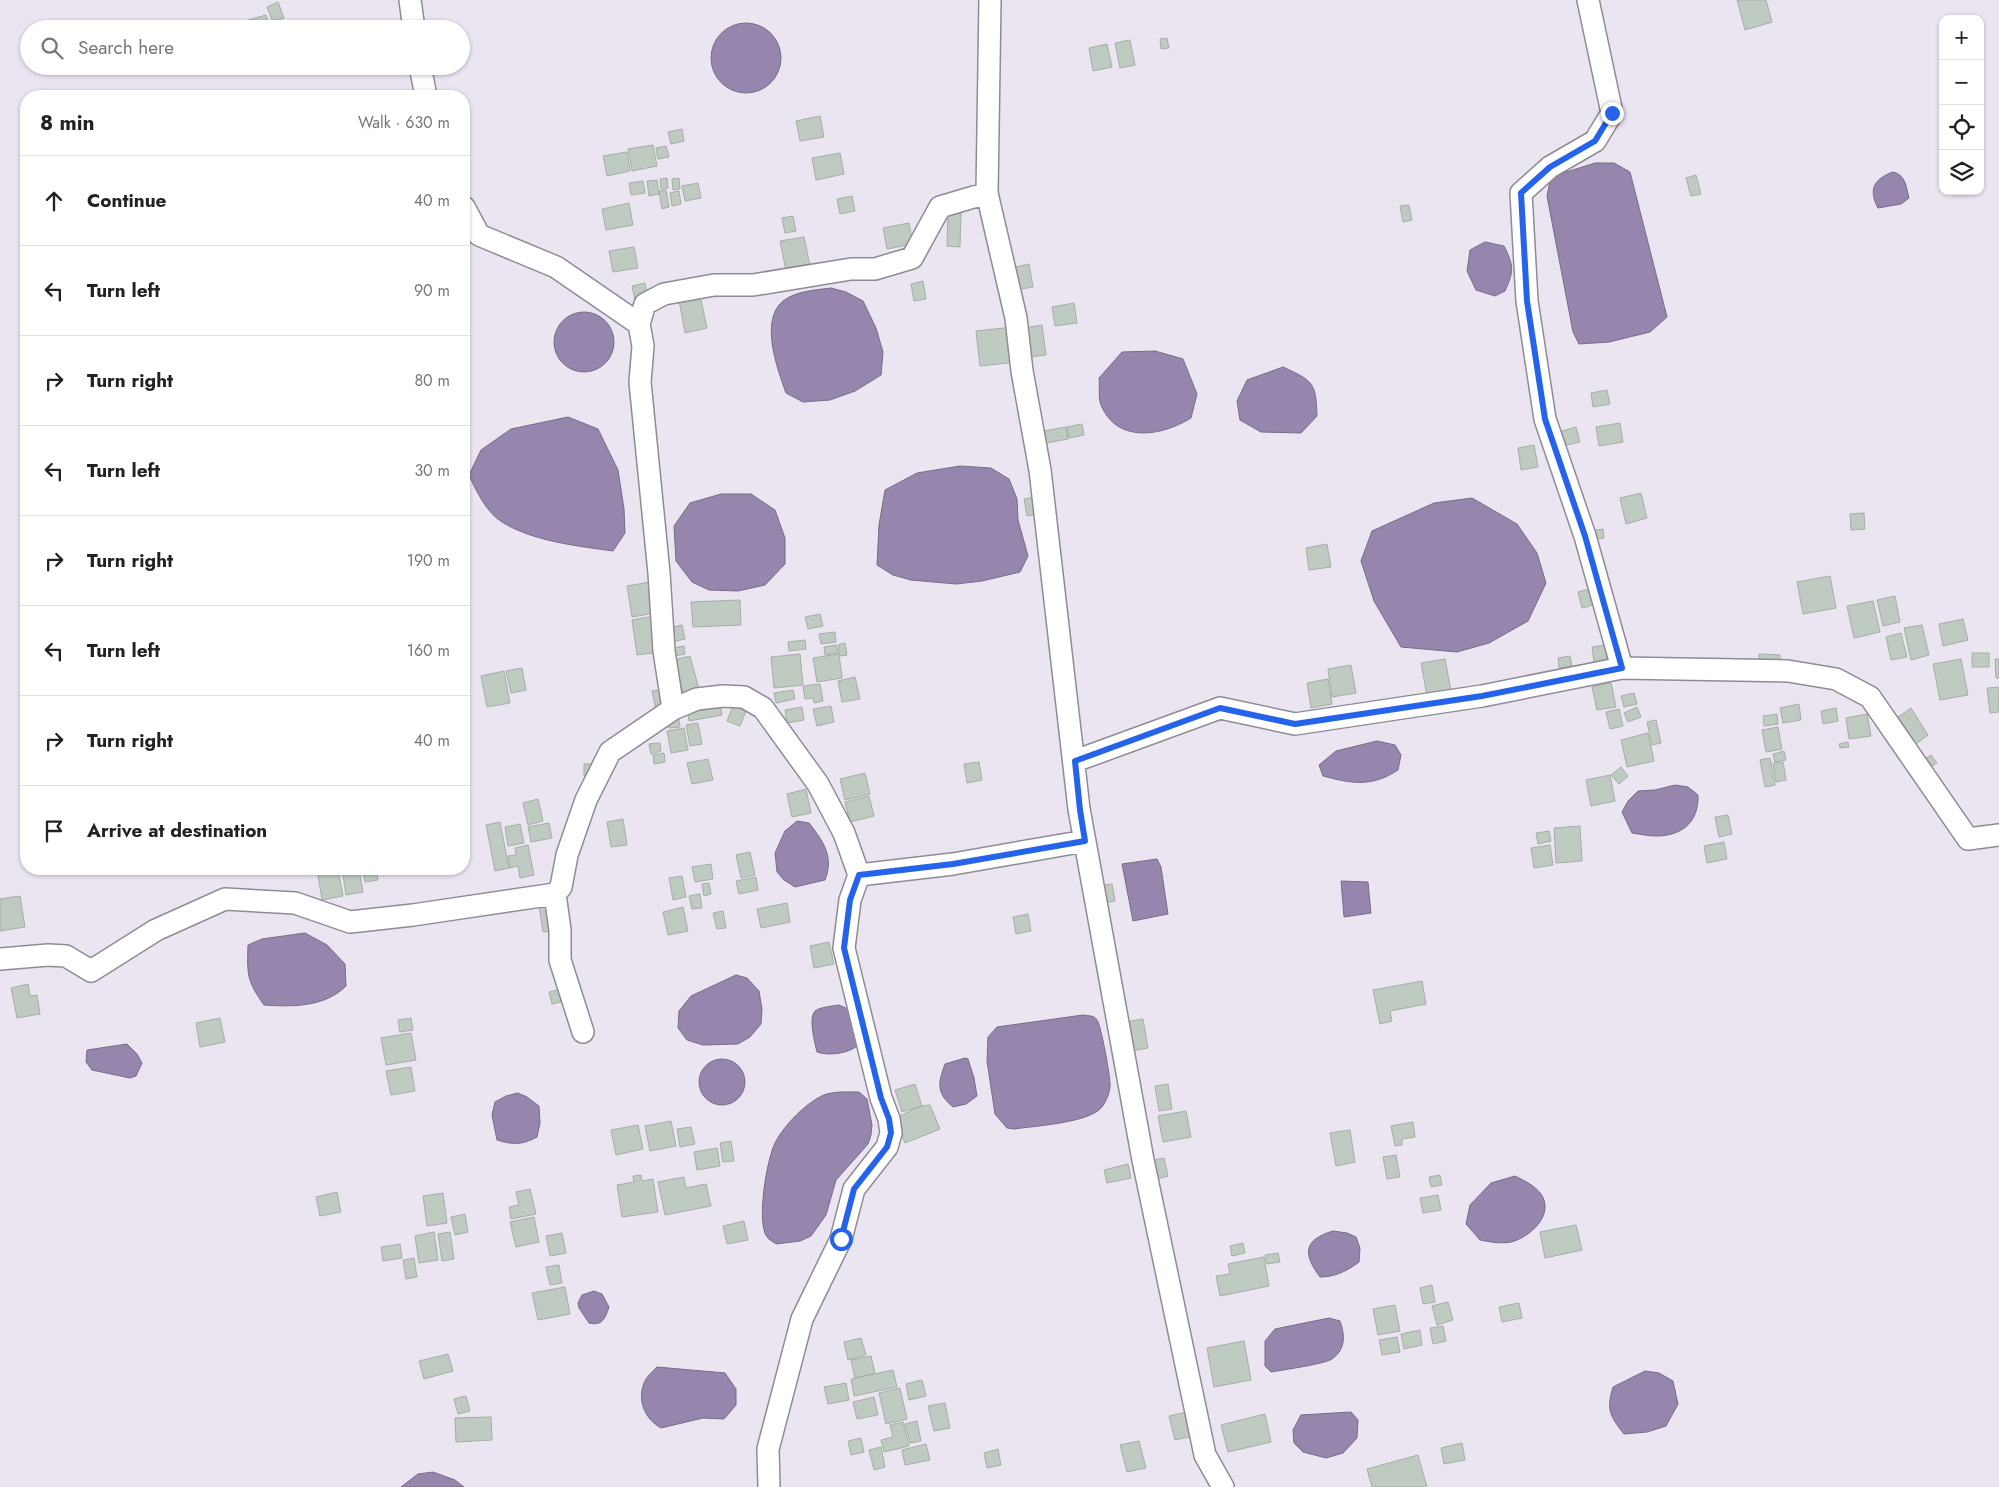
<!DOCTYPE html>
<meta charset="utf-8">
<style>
:root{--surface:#fff;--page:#f6f6f6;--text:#222;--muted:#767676;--line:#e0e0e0}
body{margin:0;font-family:Jost,sans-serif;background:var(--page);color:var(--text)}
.controls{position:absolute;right:15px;top:15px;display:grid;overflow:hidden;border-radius:10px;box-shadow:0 1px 4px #0004}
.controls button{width:45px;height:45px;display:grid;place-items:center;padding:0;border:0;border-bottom:1px solid var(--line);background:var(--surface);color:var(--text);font:25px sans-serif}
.stop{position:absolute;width:15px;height:15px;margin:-11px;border:4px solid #2563eb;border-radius:50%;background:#fff}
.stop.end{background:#2563eb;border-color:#fff;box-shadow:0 1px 5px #0008}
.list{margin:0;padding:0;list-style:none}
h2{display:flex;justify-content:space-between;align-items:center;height:65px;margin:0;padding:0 20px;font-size:21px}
h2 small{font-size:16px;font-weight:400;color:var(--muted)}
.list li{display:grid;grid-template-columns:32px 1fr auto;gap:15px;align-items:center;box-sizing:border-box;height:90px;padding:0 20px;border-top:1px solid var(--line)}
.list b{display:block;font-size:19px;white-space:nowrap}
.list em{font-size:16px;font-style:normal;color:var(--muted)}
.icon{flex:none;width:28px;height:28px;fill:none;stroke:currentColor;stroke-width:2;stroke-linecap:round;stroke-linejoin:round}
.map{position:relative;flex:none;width:1999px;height:1487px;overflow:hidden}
.search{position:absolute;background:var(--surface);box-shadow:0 1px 4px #0004;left:20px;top:20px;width:450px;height:55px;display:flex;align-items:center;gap:12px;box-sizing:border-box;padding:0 18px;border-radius:28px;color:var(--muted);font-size:19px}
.panel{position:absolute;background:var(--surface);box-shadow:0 1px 4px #0004;left:20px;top:90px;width:450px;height:785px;border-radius:20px}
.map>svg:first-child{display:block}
.water{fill:#9685ac;stroke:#786c88}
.building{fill:#bfcac1;stroke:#a4aea6}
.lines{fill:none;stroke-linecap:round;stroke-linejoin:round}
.minor-casing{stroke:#8f8b96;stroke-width:24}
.minor{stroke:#fff;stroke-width:21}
.route{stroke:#2563eb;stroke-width:6}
</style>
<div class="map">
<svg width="1999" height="1487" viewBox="0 0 1999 1487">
<rect width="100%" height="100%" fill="#eae5f1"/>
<!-- water -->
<path class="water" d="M711 58a35 35 0 1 1 70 0a35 35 0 1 1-70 0Z
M1595 163H1614L1630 172 1667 317 1650 332 1609 342 1579 344 1573 332 1547 196 1550 181 1563 173Z
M1893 172C1906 175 1906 187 1909 198L1901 204 1878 208C1868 189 1874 179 1893 172Z
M1485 242 1504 246C1514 266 1514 271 1505 291L1495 296 1476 290 1467 271 1470 250Z
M831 288 846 292 863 301 876 328 883 352 881 375 855 391 830 400 803 402 786 393C778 370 759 321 783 301 796 291 815 290 831 288Z
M554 342a30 30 0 1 1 60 0a30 30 0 1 1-60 0Z
M1155 351 1183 359 1197 394 1191 418C1162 436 1117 444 1101 405 1098 398 1100 386 1099 378L1122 352Z
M1283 367C1313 381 1316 382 1317 416L1301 433 1261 432 1240 420 1237 401 1247 380Z
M568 417 598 429 618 470 624 509 625 533 613 551C577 546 532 541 502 522 487 513 476 491 469 475L481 450 511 429Z
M960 466 991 468 1009 479 1017 499 1018 520 1028 556 1020 572 982 581 956 584 911 580 893 575 877 565 879 525 885 490 917 473Z
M721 494H751L775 510 785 538V564L765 585 738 591 709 590 692 582 676 561 674 526 690 503Z
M1472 498 1517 524 1537 553 1546 583 1528 621 1489 643 1457 652 1401 647 1374 601 1361 561 1372 531 1434 503Z
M1377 741 1395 745 1401 755 1398 770C1372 787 1353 784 1323 776L1319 765 1336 751Z
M1675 785 1688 787 1698 795C1699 822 1682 836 1656 836 1648 836 1640 834 1632 833L1622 812 1628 801 1638 791 1655 790Z
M797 821 809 823C824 842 834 857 825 880L795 887 784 880 777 872 775 853 785 831Z
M1157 859 1161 867 1168 914 1133 921 1122 864Z
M1341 881 1368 882 1371 913 1344 917Z
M305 933 327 945 345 964 346 986C325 1007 293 1007 264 1005 247 981 247 975 248 945L262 939Z
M736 975 747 978 759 991 762 1009 761 1024 750 1037 738 1044 703 1045 687 1040 678 1028 679 1011 691 996Z
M839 1005 850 1010 858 1045C849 1054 827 1056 817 1052 815 1043 808 1018 815 1011 820 1007 833 1006 839 1005Z
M1083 1015C1088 1016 1094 1015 1097 1020 1101 1025 1111 1079 1110 1087 1109 1095 1105 1105 1099 1110 1083 1123 1035 1126 1014 1129L1007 1128 995 1114 987 1061 988 1037 997 1027Z
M127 1044 137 1054 142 1063 136 1076 130 1078 92 1070 86 1062 87 1050Z
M965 1058 968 1059 974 1078 977 1096 966 1104 953 1107C936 1093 938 1083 945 1064Z
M699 1082a23 23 0 1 1 46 0a23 23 0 1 1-46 0Z
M859 1092 867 1099 872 1125 871 1135 868 1144 836 1180 826 1215 811 1236 800 1241 776 1244C774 1242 769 1240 767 1237 756 1222 767 1159 775 1143 784 1125 807 1102 824 1095 834 1091 849 1092 859 1092Z
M518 1093 527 1097 539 1106 540 1123 537 1137C522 1145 513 1145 497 1140L492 1115 495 1102 506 1096Z
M1515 1176C1525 1181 1534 1185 1541 1194 1555 1215 1530 1237 1511 1242 1500 1244 1490 1242 1480 1240L1466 1224 1470 1205 1491 1183Z
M1333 1231 1347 1233 1356 1237 1360 1248 1359 1262C1347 1271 1335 1277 1320 1277 1303 1254 1303 1240 1333 1231Z
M594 1291 602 1294 609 1307C605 1319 602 1326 589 1323L579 1308 578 1303 582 1295Z
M1329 1318 1340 1321C1345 1335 1346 1349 1332 1359 1325 1364 1282 1370 1271 1372L1265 1366V1341L1275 1329Z
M657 1367 725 1373 736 1389V1405L724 1419 703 1418 661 1428C645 1419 637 1401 644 1383 646 1377 653 1371 657 1367Z
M1645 1371 1659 1373 1673 1381 1678 1404 1666 1426 1647 1432 1624 1434C1610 1416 1606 1410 1613 1387Z
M1351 1412 1358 1420 1357 1438 1343 1453 1326 1458 1303 1452 1294 1443 1293 1430 1301 1415Z
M433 1472 455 1480 464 1487H401L418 1474Z"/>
<!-- building -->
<path class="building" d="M1737 0H1766L1772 22 1745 30Z
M278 2 284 18 273 22 267 7Z
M266 15 270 29H251L248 20Z
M300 22 302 29H277V28Z
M1167 38 1169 48 1161 49 1160 39Z
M1130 40 1135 65 1120 68 1115 43Z
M1107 44 1112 67 1093 71 1089 48Z
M820 116 824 137 800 141 796 121Z
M682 129 684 141 671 144 668 132Z
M653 145 657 166 632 171 628 149Z
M666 146 669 157 658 159 656 148Z
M627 152 630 171 607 176 603 156Z
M840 153 844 174 816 180 812 158Z
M1696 175 1701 194 1691 196 1686 178Z
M667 178 668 188 661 189 660 179Z
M679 178 680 189 673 190 672 179Z
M657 180 659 194 649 196 647 181Z
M643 181 645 193 631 195 629 183Z
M698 183 701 198 685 201 682 186Z
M666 190 669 207 662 209 659 191Z
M679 191 681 204 672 206 670 193Z
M852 196 855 211 840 214 837 199Z
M629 203 633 225 606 230 602 209Z
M1409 205 1412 220 1403 222 1400 206Z
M948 212 961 213 960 247 947 246Z
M793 216 796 231 785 233 782 218Z
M909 223 913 244 887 249 883 228Z
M804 237 810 266 786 271 780 241Z
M634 247 638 268 613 272 609 251Z
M1029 264 1033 287 1015 290 1011 268Z
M923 281 926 299 914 301 911 284Z
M645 283 648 298 635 300 632 286Z
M700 296 707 328 685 333 679 300Z
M1074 303 1077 323 1055 326 1052 307Z
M1042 325 1046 355 1023 358 1019 329Z
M1013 327 1017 362 980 366 976 331Z
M1607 390 1610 404 1593 407 1591 393Z
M1620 423 1623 442 1599 446 1596 427Z
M1082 424 1084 435 1069 438 1067 427Z
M1066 427 1068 439 1046 443 1044 431Z
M1576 427 1580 442 1562 446 1559 432Z
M1534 445 1538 467 1521 470 1518 448Z
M1641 493 1647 518 1626 524 1620 498Z
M1039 496 1042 514 1027 516 1024 499Z
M1864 513 1865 529 1851 530 1850 514Z
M1603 529 1604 538 1592 540 1590 531Z
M1327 544 1331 567 1309 570 1306 548Z
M1830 576 1836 608 1803 614 1797 582Z
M650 582 655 613 632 617 627 586Z
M1597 587 1601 603 1582 608 1578 592Z
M1895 596 1900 622 1883 626 1877 600Z
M740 600 741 625 693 627 691 602Z
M1873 601 1880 632 1854 638 1847 606Z
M820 614 823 626 808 629 805 617Z
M654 616 660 652 637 655 632 620Z
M1963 619 1968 640 1943 646 1939 624Z
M682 625 685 639 671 642 669 628Z
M1922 625 1929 655 1911 660 1904 628Z
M835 632 836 642 821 644 819 634Z
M1901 633 1907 657 1891 660 1886 637Z
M805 640 806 649 789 651 788 642Z
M845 643 847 655 840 656 838 645Z
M836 645 838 653 825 655 824 647Z
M1605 645 1607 660 1594 662 1592 647Z
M684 646 685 654 674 656 673 648Z
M1972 653H1989V667H1972Z
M800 654 803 685 774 688 771 657Z
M839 654 842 678 817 682 813 658Z
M1759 654 1780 655V669L1759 668Z
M690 656 699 689 683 693 674 660Z
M1570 656 1572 666 1559 668 1558 658Z
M1445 659 1452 696 1428 701 1421 663Z
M1961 659 1968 695 1940 700 1933 664Z
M1995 659H1999V678H1996Z
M1351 665 1356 693 1332 697 1328 669Z
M522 668 526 690 511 693 506 671Z
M504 671 510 703 487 707 481 676Z
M855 677 860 699 842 702 838 681Z
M1328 679 1332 704 1311 708 1307 683Z
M1611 683 1616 707 1597 710 1592 687Z
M820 684 823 701 814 703 813 698 805 699 803 686Z
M1999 687V712L1990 713 1987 688Z
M666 689 669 708 656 710 652 691Z
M793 690 795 699 776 703 774 693Z
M1634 693 1637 704 1624 707 1621 696Z
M720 702 722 715 689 721 687 708Z
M1799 704 1801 720 1783 723 1780 708Z
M733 706 746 711 740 726 727 721Z
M831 706 834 722 817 726 813 709Z
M802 707 804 720 787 723 785 710Z
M1637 707 1641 717 1628 722 1624 713Z
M1836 708 1838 721 1823 724 1821 711Z
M1911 708 1928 735 1916 744 1898 717Z
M1619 709 1623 726 1610 729 1606 712Z
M678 714 680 727 669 728 667 716Z
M1777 714 1778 724 1764 726 1763 716Z
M1867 714 1871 736 1849 739 1846 718Z
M1656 720 1661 743 1652 745 1647 722Z
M698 723 702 744 690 746 686 725Z
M1778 727 1782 749 1766 752 1762 730Z
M684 728 688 750 671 753 667 731Z
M1648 733 1654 761 1627 767 1621 740Z
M1848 742 1849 747 1840 748 1839 744Z
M660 743 661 751 651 754 649 744Z
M1784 751 1786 760 1775 762 1773 754Z
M664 753 665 762 654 764 653 755Z
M1931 755 1937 763 1929 768 1923 760Z
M1770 758 1775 785 1765 787 1760 760Z
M708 759 713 780 692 784 687 763Z
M979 762 982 780 967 783 964 764Z
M1783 762 1786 780 1776 782 1773 763Z
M584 764H596V776H584Z
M1621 767 1628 776 1619 784 1611 775Z
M865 773 870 794 845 800 840 779Z
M1610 775 1615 801 1591 806 1586 780Z
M806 789 811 813 792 817 787 794Z
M869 796 874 816 850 822 845 802Z
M538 799 543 821 528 825 523 803Z
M1728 815 1732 834 1719 837 1715 817Z
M623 819 627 845 611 847 607 822Z
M500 822 509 868 495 871 486 825Z
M549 823 552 838 531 842 528 827Z
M520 824 524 843 508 846 505 827Z
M1580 826 1582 861 1556 863 1554 828Z
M1549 831 1551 841 1538 844 1536 833Z
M1724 842 1727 859 1707 863 1704 846Z
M528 845 534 875 520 878 518 866 510 868 508 856 516 855 515 848Z
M1550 845 1553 865 1534 868 1531 848Z
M750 852 755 875 741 878 736 855Z
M711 864 713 879 695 882 692 867Z
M317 869H338L343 896 322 900Z
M342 869H359L363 892 346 895Z
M363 869H376L378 880 365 882Z
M682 876 686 897 673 900 669 878Z
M756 877 758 890 739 894 736 881Z
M709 883 711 894 704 896 702 884Z
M1112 884 1115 901 1101 904 1097 886Z
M700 894 702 908 692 909 689 896Z
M20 896 25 927 0 931V899Z
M787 903 790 922 761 928 757 909Z
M554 904 557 931 543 932 539 906Z
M683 907 688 931 668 935 663 912Z
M723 911 726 928 717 929 713 913Z
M1028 914 1031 931 1016 934 1013 917Z
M829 942 834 964 814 968 810 946Z
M1422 981 1426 1004 1390 1011 1392 1021 1380 1024 1373 990Z
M28 984 30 996 37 995 40 1014 17 1018 11 988Z
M566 988 569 1000 552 1004 549 992Z
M220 1018 225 1042 200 1047 196 1023Z
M411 1018 413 1030 400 1032 398 1020Z
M1143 1019 1148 1048 1131 1051 1126 1022Z
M411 1033 416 1060 386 1065 381 1038Z
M411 1067 415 1091 391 1095 386 1071Z
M915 1084 922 1106 902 1112 895 1090Z
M1168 1084 1172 1109 1159 1111 1155 1086Z
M930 1105 940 1129 905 1143 895 1118 922 1106Z
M1186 1111 1191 1137 1163 1142 1158 1116Z
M671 1121 676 1146 650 1151 645 1126Z
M1413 1122 1415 1137 1402 1139V1145L1395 1146 1391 1126Z
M638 1125 643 1149 616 1155 611 1130Z
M691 1127 695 1144 680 1147 677 1129Z
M1350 1130 1355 1162 1336 1166 1330 1133Z
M731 1141 734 1161 723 1162 720 1143Z
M717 1148 720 1166 697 1170 694 1152Z
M1396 1155 1400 1177 1387 1179 1383 1157Z
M1164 1158 1168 1176 1154 1180 1150 1161Z
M1128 1164 1131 1178 1107 1183 1104 1170Z
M641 1175 642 1181 653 1179 658 1212 622 1217 617 1185 634 1182 633 1176Z
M1440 1175 1442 1185 1431 1187 1429 1177Z
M684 1177 686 1188 706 1184 711 1206 665 1215 658 1182Z
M530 1189 536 1214 511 1219 509 1207 519 1205 516 1192Z
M337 1192 341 1212 320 1216 316 1197Z
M443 1193 447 1223 427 1226 423 1196Z
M1438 1195 1441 1210 1423 1213 1420 1198Z
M465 1214 468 1232 455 1235 451 1217Z
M534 1217 539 1242 516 1247 510 1222Z
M744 1221 748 1240 727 1244 723 1226Z
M1576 1225 1582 1250 1545 1258 1540 1232Z
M434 1232 438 1260 419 1263 415 1236Z
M450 1232 454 1259 442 1261 438 1234Z
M562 1233 566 1253 550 1256 546 1236Z
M1243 1243 1245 1253 1232 1256 1230 1246Z
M400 1244 402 1258 383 1261 381 1247Z
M1278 1253 1280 1262 1267 1264 1265 1255Z
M1264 1257 1269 1286 1220 1296 1216 1276 1230 1274 1228 1264Z
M414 1258 417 1277 406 1279 403 1260Z
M559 1265 562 1283 550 1285 546 1267Z
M1432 1285 1435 1302 1423 1304 1420 1288Z
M565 1287 570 1314 538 1320 532 1293Z
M1448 1302 1453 1320 1437 1325 1432 1306Z
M1519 1303 1522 1318 1502 1322 1499 1307Z
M1395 1305 1400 1331 1378 1335 1373 1309Z
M1443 1326 1446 1341 1433 1344 1430 1328Z
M1420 1330 1422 1345 1404 1349 1401 1334Z
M1397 1337 1400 1352 1382 1355 1379 1340Z
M861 1338 866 1355 848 1360 844 1342Z
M1244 1341 1251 1380 1214 1387 1207 1348Z
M448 1354 453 1371 424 1379 419 1361Z
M871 1356 875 1373 855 1378 851 1360Z
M893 1370 897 1387 854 1396 851 1379Z
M922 1380 926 1396 909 1400 906 1384Z
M846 1383 849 1400 828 1404 824 1387Z
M900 1388 907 1419 886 1424 879 1393Z
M466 1396 470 1411 458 1414 454 1399Z
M874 1397 878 1415 857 1419 853 1402Z
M945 1403 950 1428 934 1431 928 1406Z
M1187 1412 1193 1436 1175 1440 1169 1416Z
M1265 1414 1271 1442 1228 1452 1221 1425Z
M491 1417 492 1440 456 1442 455 1418Z
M917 1421 921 1441 910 1443 905 1424Z
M903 1422 909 1446 884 1452 881 1440 893 1437 890 1425Z
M861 1438 864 1452 851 1455 848 1441Z
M1139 1441 1146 1468 1127 1472 1120 1445Z
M1462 1443 1465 1460 1444 1464 1441 1448Z
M926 1444 930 1460 905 1465 902 1450Z
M881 1447 885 1467 874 1470 869 1450Z
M998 1449 1001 1465 987 1468 984 1453Z
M1418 1455 1427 1487H1372L1367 1469Z"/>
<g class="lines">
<!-- minor casing -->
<g class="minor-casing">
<path id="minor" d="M410 0 414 29
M990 0 987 193 1016 318 1022 371 1040 470 1079 809 1143 1160 1205 1455 1223 1487
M1588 0 1612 113 1595 141 1550 167 1521 193 1527 301 1545 419 1585 536 1622 668 1788 671 1836 679 1870 697 1968 839 1999 835
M420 66 426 96
M464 207 479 235 556 267 639 324 643 346 640 382 659 573 664 651 673 709
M639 324 645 304 664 294 714 285H753L851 269H875L912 258 940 207 987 193
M1075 761 1220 708 1295 724 1482 696 1622 668
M859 875 953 864 1085 841
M555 894 560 930V960L583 1032
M0 959 48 955 66 956 91 971 156 930 225 899 295 903 350 922 413 915 555 894 561 887 567 855 586 800 610 752 673 709 697 699 723 696 744 697 763 708 818 784 844 833 859 875 850 900 844 948 881 1098 889 1119 891 1133 887 1147 854 1189 841 1239 802 1319 768 1449 769 1487"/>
</g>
<!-- minor -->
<use href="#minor" class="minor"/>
</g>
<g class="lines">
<!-- route -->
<path class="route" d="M841 1239 854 1189 887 1147 891 1133 889 1119 881 1098 844 948 850 900 859 875 953 864 1085 841 1080 810 1075 761 1220 708 1295 724 1482 696 1622 668 1585 536 1545 419 1527 301 1521 193 1550 167 1595 141 1612 113"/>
</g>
</svg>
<div class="controls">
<button>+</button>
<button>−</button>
<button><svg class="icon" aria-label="locate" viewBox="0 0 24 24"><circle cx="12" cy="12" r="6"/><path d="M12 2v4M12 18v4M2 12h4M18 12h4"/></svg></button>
<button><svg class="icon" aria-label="layers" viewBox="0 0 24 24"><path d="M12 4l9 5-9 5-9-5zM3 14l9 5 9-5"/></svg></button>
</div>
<div class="stop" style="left:841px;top:1239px"></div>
<div class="stop end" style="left:1612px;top:113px"></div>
<div class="search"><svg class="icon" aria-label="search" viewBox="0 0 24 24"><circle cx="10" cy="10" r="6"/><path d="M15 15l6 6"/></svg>Search here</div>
<section class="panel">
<h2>8 min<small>Walk · 630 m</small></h2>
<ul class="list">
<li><svg class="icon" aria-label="ahead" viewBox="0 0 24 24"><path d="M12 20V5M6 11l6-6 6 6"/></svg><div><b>Continue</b></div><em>40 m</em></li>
<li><svg class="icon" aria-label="left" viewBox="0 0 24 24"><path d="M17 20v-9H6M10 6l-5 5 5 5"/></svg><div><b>Turn left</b></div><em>90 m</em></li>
<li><svg class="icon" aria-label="right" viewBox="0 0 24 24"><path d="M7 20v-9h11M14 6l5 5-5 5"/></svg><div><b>Turn right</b></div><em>80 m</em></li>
<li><svg class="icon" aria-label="left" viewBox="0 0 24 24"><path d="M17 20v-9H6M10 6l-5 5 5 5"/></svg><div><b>Turn left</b></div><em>30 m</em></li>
<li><svg class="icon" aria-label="right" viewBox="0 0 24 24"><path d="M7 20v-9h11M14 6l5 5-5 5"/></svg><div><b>Turn right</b></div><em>190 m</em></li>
<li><svg class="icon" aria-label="left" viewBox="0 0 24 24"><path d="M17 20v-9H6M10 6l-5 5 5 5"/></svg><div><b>Turn left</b></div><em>160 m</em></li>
<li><svg class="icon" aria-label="right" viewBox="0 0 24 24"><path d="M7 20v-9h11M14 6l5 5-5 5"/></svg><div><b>Turn right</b></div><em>40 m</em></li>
<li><svg class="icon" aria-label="arrive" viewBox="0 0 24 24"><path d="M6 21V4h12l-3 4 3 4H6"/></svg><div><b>Arrive at destination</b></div></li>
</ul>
</section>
</div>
